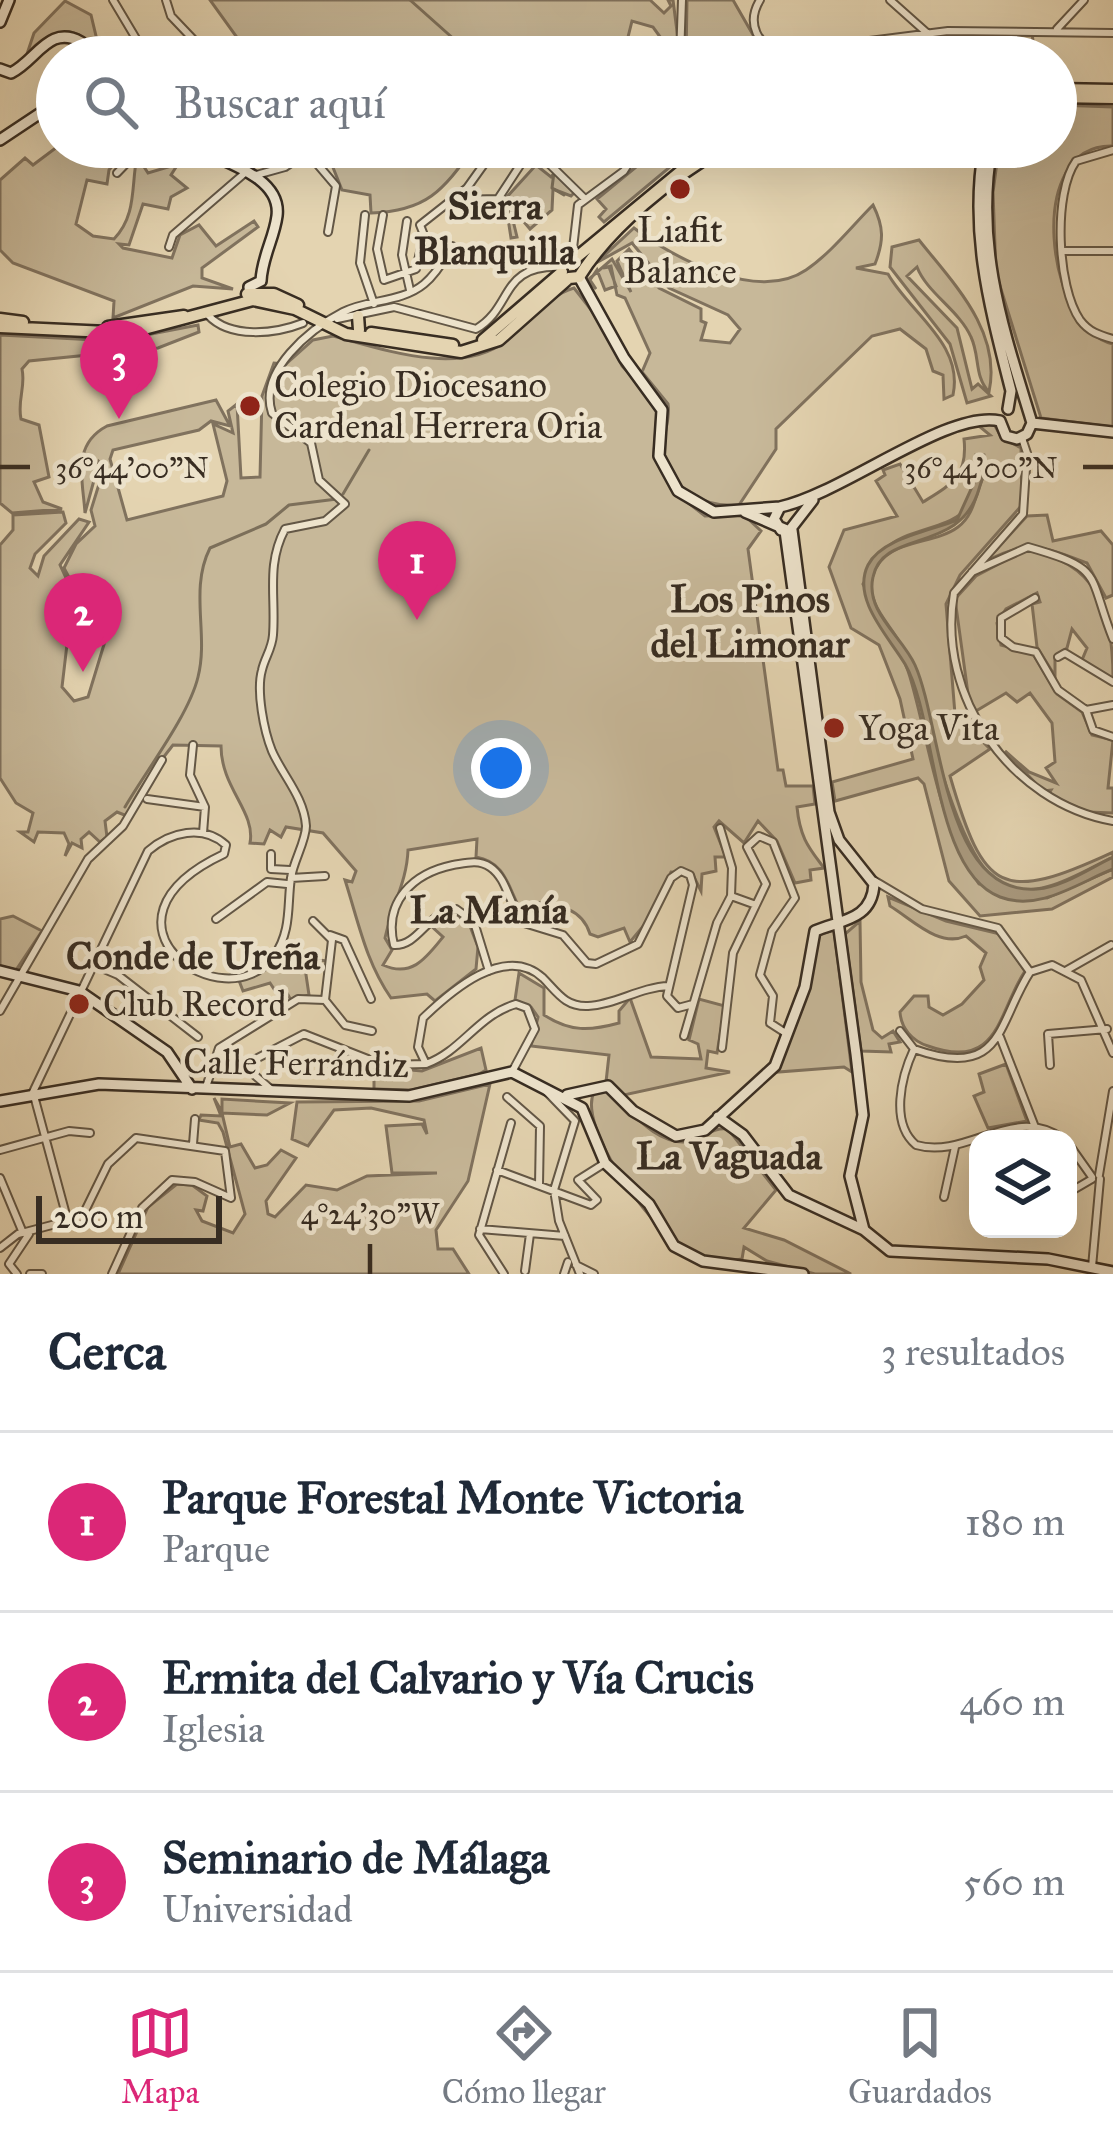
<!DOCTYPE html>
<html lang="es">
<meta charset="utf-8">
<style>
:root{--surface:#fff;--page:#f2f2f3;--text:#1f2937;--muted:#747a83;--line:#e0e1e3;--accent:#db2777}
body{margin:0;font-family:"IM FELL Great Primer",serif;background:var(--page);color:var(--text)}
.controls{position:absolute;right:36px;bottom:36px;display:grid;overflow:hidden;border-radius:24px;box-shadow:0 12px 48px #0002}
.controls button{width:108px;height:108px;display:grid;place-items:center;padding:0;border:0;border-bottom:3px solid var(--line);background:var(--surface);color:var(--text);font:60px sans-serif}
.scale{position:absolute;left:36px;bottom:30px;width:186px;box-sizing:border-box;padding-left:12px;border:6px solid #382d22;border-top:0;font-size:33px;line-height:42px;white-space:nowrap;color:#382d22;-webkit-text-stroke:9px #ede3cc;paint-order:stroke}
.you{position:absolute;left:501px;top:768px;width:42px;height:42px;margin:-30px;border:9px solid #fff;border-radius:50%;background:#1a73e8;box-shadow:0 0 0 18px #1a73e833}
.badge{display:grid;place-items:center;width:78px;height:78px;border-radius:50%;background:var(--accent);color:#fff;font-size:39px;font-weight:700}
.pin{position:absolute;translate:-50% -99px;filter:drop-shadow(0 3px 6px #0008)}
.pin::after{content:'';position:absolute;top:63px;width:42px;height:36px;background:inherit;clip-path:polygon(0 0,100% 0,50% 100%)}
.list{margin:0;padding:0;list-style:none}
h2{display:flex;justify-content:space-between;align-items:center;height:156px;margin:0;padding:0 48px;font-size:51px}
h2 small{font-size:39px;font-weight:400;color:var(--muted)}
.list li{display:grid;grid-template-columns:78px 1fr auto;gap:36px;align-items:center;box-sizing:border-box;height:180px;padding:0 48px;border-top:3px solid var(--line)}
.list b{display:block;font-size:45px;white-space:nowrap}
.list p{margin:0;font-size:39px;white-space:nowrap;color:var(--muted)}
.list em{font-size:39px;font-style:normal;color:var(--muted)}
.icon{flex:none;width:66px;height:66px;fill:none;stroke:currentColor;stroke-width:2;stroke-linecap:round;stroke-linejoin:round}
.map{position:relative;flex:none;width:1113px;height:1274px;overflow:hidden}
.search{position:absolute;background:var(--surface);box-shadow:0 12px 48px #0002;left:36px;right:36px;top:36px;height:132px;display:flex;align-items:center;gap:30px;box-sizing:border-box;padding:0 42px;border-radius:66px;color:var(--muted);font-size:45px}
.sheet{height:696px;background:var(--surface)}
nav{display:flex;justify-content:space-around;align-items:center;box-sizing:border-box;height:168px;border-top:3px solid var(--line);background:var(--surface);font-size:33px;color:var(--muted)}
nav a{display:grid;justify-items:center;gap:6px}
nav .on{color:var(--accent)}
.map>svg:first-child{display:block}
.green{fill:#c7b899;stroke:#80725e;stroke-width:3}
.water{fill:#aa9b80;stroke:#7c6f5a;stroke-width:3}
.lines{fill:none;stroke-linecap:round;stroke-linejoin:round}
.stream{stroke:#7c6f5a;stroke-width:3}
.street-casing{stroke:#635746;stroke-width:10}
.secondary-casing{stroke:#382d22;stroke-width:14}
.primary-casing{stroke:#382d22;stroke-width:15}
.street{stroke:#ede3cc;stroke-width:6}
.secondary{stroke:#ede3cc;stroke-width:9}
.primary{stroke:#e4d4b1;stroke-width:10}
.ticks{fill:none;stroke:#382d22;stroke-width:4.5}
.poi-dot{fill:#8f2418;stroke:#ede3cc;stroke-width:4.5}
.labels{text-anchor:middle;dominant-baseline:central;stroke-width:9;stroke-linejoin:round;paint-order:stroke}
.poi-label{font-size:36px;fill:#382d22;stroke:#ede3cc;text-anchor:start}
.street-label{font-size:36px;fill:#382d22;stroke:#ede3cc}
.neighbourhood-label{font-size:39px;font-weight:bold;fill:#382d22;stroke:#ede3cc}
.ticks-label{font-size:30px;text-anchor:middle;fill:#382d22;stroke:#ede3cc;stroke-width:9;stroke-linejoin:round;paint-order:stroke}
</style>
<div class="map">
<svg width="1113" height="1274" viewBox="0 0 1113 1274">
<rect width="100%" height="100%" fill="#e4d4b1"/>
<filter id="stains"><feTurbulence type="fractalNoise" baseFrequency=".00167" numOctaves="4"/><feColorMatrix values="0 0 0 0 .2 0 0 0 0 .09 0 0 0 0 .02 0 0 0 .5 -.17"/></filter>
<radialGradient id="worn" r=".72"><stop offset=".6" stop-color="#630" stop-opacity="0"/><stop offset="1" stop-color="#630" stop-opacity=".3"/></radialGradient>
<!-- green -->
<path class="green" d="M210 0H650L664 13 671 6 668 0H673L679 47 666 45 653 27 632 21 624 53 615 48 608 57H251Z
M687 0H733L760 47 787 57H686Z
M65 1 91 15 101 57H95C81 19 49 29 27 54L34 33Z
M1032 33 1035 57H964L944 37Z
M1056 105 1113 107V146C1023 143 1046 329 1113 344V427L1041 418 996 273 993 192 999 147H1056Z
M57 147H128L109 170 107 184 87 180 76 224 93 236 114 239C137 215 131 186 137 156L148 173 178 164 171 175 187 188 171 197 168 209 143 204 129 245 119 244 123 248 172 258 180 235 199 225 216 246 254 221 258 227 202 268V278L233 289 193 286 113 318 114 301 13 263 0 250V180L25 158 33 165Z
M315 147H490L485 156 473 149C442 191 427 211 371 213L370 195 342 190 332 165Z
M644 147H694L604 222 599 217 606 209 597 199 636 167Z
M536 165 551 177 556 171 575 192 571 196 553 189 552 210 530 229 509 204 517 237 511 238 505 199Z
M873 205C884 227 884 241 875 264L856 268 888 274C910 313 964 344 953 395L944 399 943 375 933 371 926 349 900 329 872 336 776 429V449L739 505C705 508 671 490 664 453 661 436 671 422 668 404L642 372 650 353 625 298 617 295 611 266 603 268 609 267 616 286 605 290 597 270 590 280 596 289 588 280 612 259 631 292 617 261 629 249 659 288 701 309V321L706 323 701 340 730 343 740 329 728 315 669 288 632 243 596 263 634 228C673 258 758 303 806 270 831 253 852 226 873 205Z
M919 240C953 283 1002 331 989 392 974 376 980 356 971 337 959 310 927 293 917 267L907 276 957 328 972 389 978 384 991 396 967 403 950 344 890 267 892 247Z
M574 288 603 325 622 366 651 397 657 413 654 453 673 491 705 516 744 515 761 531 748 549 778 770H783L786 786H813L815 804 797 807C800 839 810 849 824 868L810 870 811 880 795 883 777 841 758 821 744 843 719 821 714 827 726 857H715L716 871 702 874 701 891 692 873 671 872 650 918 630 942 624 928 598 937 590 934C582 908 559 905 534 902L530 920 525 917C508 894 510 863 476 857L477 839 408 850C407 881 392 905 385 938L392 950 383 965C412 978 426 958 443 937L430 925 447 913 468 921 478 947 476 969 435 1001 427 994 391 998C366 962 359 924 345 880L352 882 356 871 323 833 286 827 281 837 270 830 264 844 250 843C256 812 221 788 221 746L173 745C156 767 138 788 127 816L117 812 105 821 107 837 100 842 89 832 81 839 82 848 72 843 65 856 69 844 64 833 38 832 34 842 20 832H28L33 813 16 803 0 778V545L13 530V515L63 512 66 523 35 554 30 568 38 576 44 556 79 519 89 522 60 565 73 593 62 687 74 701 88 697 109 628 108 605 117 598 102 581 92 584 84 617H75L77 592 64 568 76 544 95 526 91 510 104 468 99 462 85 513C83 480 71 445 107 426L216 400 230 426 211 421 199 430 113 450 110 459 127 520 223 496 227 481 213 424 233 433 228 411 237 404 241 478 260 477 262 396 274 363 286 364 313 340 333 336C385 350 461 377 507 340 529 323 548 295 574 288Z
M198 325 199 332 158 348 29 361 22 369C26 387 17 400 21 419L39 425 49 477 34 482 43 502 62 509 12 513 0 503V335L115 341Z
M994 424 1001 437 1021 448 1022 505 960 575 946 604 955 714 990 749 950 776C984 893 1001 904 1113 852V857C1081 872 1036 903 1001 884 955 858 925 702 903 649 892 624 864 605 873 575 884 538 933 546 958 527 977 513 975 488 987 470H975C981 533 923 520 890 545 879 553 870 573 863 584 877 614 901 646 910 677 930 745 938 825 979 884L1047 898 1113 869V877L1052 909 980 916 949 881 924 784 918 778 835 801 832 782 913 759 900 699 879 645 851 628 829 567 844 530 897 516 876 481 885 475 883 470 900 464 923 502C952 484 968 476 964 439L990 435 979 426 961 427Z
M1047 515 1053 541 1101 531 1113 545V595L1106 598 1087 563C1042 546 1027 539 985 562L1027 516Z
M1025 550C1098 561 1113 611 1113 679L1082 660 1087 648 1072 629 1067 648 1055 656V676L1037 647 1032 604 1040 602 1037 593 1006 609 997 623 1001 645 1033 654 1057 694 1082 712 1092 735 1113 740 1108 788H1113V813L1088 812 1048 795 1051 790 1043 791 1005 751 1029 772 1056 783 1046 768 1055 762 1052 723 1030 693 1017 702 1006 693 976 711 969 701 955 599 976 576Z
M888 897 946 921 1000 934 1025 971C998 1011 1000 1072 928 1046 912 1041 901 1028 900 1012L914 996H928L929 1007 943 1015 962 1004 984 980 980 967 986 953 966 936C939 948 913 920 890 906Z
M13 916 42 931 16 970 0 966V919Z
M860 921 861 982 873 1030 882 1038 893 1031 900 1042 889 1044 891 1052 861 1051 845 934Z
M834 930 852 1072 844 1067 778 1072 817 935Z
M305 958 327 961 326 970 305 968 309 995 291 1000 284 988 276 992 270 983 243 991 238 978 276 964 289 971Z
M519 973 544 988V1015C570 1032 590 1031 619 1023V1011L630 998 651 1057 701 1059 698 1044 689 1040 699 999 725 1006 717 1053 708 1051 706 1068 730 1072 624 1095 606 1082 609 1055 531 1046 538 1017 531 1007 515 1000Z
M481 1048 486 1070 479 1074 412 1090 374 1089V1067L422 1071Z
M1006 1064 1027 1121 988 1128 974 1096 984 1092 979 1074Z
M490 1084 468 1181 436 1230 438 1249H453L469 1274H118L148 1207 177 1184 192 1185 207 1196 203 1211 196 1210 202 1221 233 1233 245 1214 223 1132 218 1123 199 1120 201 1115 221 1116 214 1098 222 1112V1099L290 1103 267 1115 222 1113 230 1147 241 1144 255 1168 267 1165 281 1150 296 1158 266 1201 268 1214 275 1217 306 1185 337 1190 367 1176 437 1173H392L386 1126 422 1124 427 1134 424 1120 371 1108 334 1110 308 1146 292 1139 297 1102 419 1101Z
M604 1090C629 1106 650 1141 683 1142 701 1142 711 1126 728 1129L776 1190 744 1228 784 1240 851 1274H815L767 1261 744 1247 742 1259C722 1263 697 1258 679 1245 650 1225 577 1127 594 1092Z"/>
<!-- water -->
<path class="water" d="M976 455H984C987 470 983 475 979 489 960 555 883 528 873 577 865 612 902 636 915 665 942 725 943 897 1037 889 1063 887 1090 868 1113 857V869C1078 883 1039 912 1000 897 932 871 937 719 905 664 889 637 851 599 868 565 882 538 930 531 957 520L977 476Z"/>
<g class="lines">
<!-- stream -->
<path class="stream" d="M410 0 474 57
M554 172 552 188 564 195
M343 494 369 450
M125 807C146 771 189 715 198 677 209 634 189 590 210 548L266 524 289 505 337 499"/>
<!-- street casing -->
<g class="street-casing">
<path id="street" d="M113 0 147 57
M166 0 171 16 210 57
M760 0C746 23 757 47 783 52L948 31 1113 33
M890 0 954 57
M1057 29 1084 0
M680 57 682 0
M532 147 584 198
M1113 150 1076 161C1053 193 1057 287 1080 320 1089 332 1099 335 1113 339
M307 152 336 186 328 232
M230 164 231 147
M117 173 142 147
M253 176 285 167 307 152
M454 200 498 199 532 147
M365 215 360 263 374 304
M383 215 377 249 384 280 416 269 424 235 420 225 467 188 487 160
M407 221 402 255 410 290
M169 247 173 235 246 172
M1063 251H1113
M572 257 578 205 624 171 639 147
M208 315C230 339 275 334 303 323
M337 319 394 307 476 329C514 307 499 264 562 267
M1022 438 1027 453 1023 514 954 593C936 696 1011 803 1113 821
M972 572 1028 547C1105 569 1087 573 1113 639
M1035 598 1001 618V638L1013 647 1036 652 1058 690 1086 710 1093 730 1113 737
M1058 657 1065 653 1113 682
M1086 710 1113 705
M193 745 190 775 205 807 203 833
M147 799 205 807
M720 828 732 868 731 896 756 905
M271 854V869L290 870
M291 878 325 876
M875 881 922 909 998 928 1030 972
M216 919 267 882 287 884
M313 921 332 940 325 1000
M330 935 344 940 371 999
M92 964 118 975 198 1037
M1067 970 1111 945
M489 971 474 922 456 909C427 912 419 946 394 945 383 901 414 873 453 865 466 863 478 859 490 867 508 879 509 907 524 923L563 935 587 963 596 964 638 944 671 878 681 871 690 875 693 885 667 996 678 1008 693 1004
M325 1000 345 1025 372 1031
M0 1011 88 859 123 826 162 760
M900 1031 914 1049
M684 1036 717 923 731 896
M1000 1037 1035 1127
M722 1048 733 953 766 884 747 847 759 836 773 842 795 898 772 931 760 975 773 996 770 1023 784 1032
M914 1049C1004 1081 997 1023 1030 972L1052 965 1081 980 1113 1053
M914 1049C901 1077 890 1123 916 1145 967 1160 1014 1103 1063 1139
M1050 1065 1048 1034 1107 1029
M512 1072 535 1029 527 1008 516 1004C478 1015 462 1051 426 1064L418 1047 423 1018C450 992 505 943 543 978 557 992 565 1007 588 1006 615 1005 640 987 669 986
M206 1087 219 1048 298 999 325 1000
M544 1089 575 1121 554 1190 559 1221 580 1274
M273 1091 252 1073 248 1063 304 1034 383 1065 426 1064
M507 1097 540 1126 539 1185
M1068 1143 1092 1177
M193 1144 195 1119
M0 1150 69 1131 90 1133
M497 1170 591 1205 597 1200 578 1180 605 1163
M1099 1175 1113 1091
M0 1178 23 1233
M1068 1193 1092 1179
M944 1197 955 1147
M68 1222 33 1092 148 851C170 832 203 824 226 845L224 854C79 922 224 1024 274 956 292 931 287 904 291 878 293 862 306 841 306 826 304 797 283 776 272 751 264 731 256 691 262 670 265 657 272 649 273 635 276 596 266 565 285 529L325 521 345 504 319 480 311 443 272 413C258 371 310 329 343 312 368 299 401 303 424 284 435 275 445 259 452 246
M480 1229 565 1236
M0 1248 18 1234 82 1217 108 1164 136 1138 225 1151 231 1198 195 1182 172 1180 142 1208 112 1274
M576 1265 594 1274
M1092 1267 1100 1179
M525 1271 530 1234
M17 1274 9 1264 29 1234
M30 1274H42
M504 1274 479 1235 511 1123
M564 1274 568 1262"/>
</g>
<!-- secondary casing -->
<g class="secondary-casing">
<path id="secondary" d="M0 22 9 0
M0 69 11 73C37 60 49 24 81 42L90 57
M0 140 57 102
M195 147C222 162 282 176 277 216 274 239 262 257 261 281L249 287 250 295
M984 147C969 233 990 308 1011 391L1008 409
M992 147C974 246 1004 331 1032 423L1027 434 1017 439 1006 436 1000 421
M579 277 624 358 662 410 659 456 678 491 714 512 780 507
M1032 423 1113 432
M745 512 789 531 813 500
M781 530 774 519 780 507C844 493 948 409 1000 421
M785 531 856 1054 863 1115 850 1176 864 1230
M0 971 79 991 167 1052 192 1089
M567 1095 608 1086 633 1111 676 1136 705 1130 775 1066 805 987 815 931C841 920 872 920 874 884L839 840 829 812 792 530
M0 1101 99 1084 409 1096 512 1072 582 1108 605 1163 649 1204 674 1246 703 1261 803 1274
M718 1117 743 1135 789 1195 864 1230 890 1251 1048 1259 1113 1272"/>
</g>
<!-- primary casing -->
<g class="primary-casing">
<path id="primary" d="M1056 89 1113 90
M1056 97 1113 98
M577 257 710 147
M569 278 579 277C610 227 672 177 725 147
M247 294H274L298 305
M358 316 359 330
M0 319 23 322
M0 327 129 333 253 300 295 309 346 334 461 352 499 340 569 278
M108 327 184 316
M371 333 453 345
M483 340 562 272"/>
</g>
<!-- street -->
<use href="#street" class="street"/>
<!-- secondary -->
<use href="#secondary" class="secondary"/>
<!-- primary -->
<use href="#primary" class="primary"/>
</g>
<!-- ticks -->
<path class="ticks" d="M0 467H30M1083 467H1113M370 1244V1274"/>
<!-- markers -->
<g class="poi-dot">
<circle cx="680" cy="189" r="12"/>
<circle cx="250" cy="406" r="12"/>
<circle cx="834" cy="728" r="12"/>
<circle cx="79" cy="1004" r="12"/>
</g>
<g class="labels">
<!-- poi labels -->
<g class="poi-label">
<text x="680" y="230" text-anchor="middle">Liafit<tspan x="680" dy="41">Balance</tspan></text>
<text x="274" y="385">Colegio Diocesano<tspan x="274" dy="41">Cardenal Herrera Oria</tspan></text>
<text x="858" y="728">Yoga Vita</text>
<text x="103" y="1004">Club Record</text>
</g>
<!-- street labels -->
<g class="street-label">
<text transform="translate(296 1063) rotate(1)">Calle Ferrándiz</text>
</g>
<!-- neighbourhood labels -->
<g class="neighbourhood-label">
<text x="495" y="206">Sierra<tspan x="495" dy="45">Blanquilla</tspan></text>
<text x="750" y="599">Los Pinos<tspan x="750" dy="45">del Limonar</tspan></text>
<text x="489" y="910">La Manía</text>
<text x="193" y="956">Conde de Ureña</text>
<text x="729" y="1156">La Vaguada</text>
</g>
</g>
<g class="ticks-label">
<text x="132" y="478">36°44'00"N</text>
<text x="981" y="478">36°44'00"N</text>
<text x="370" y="1224">4°24'30"W</text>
</g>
<rect width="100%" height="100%" filter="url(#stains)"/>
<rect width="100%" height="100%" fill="url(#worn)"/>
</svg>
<div class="controls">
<button><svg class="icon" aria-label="layers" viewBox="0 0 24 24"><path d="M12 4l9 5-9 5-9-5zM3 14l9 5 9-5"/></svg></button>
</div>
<div class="scale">200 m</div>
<div class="you"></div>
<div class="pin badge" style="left:417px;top:620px">1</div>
<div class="pin badge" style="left:83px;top:672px">2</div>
<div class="pin badge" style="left:119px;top:419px">3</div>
<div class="search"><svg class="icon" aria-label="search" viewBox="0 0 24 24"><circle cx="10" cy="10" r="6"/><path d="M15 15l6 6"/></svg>Buscar aquí</div>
</div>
<section class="sheet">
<h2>Cerca<small>3 resultados</small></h2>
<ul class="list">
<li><span class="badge">1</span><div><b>Parque Forestal Monte Victoria</b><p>Parque</p></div><em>180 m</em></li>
<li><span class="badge">2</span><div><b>Ermita del Calvario y Vía Crucis</b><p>Iglesia</p></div><em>460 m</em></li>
<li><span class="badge">3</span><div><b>Seminario de Málaga</b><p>Universidad</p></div><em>560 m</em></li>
</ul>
</section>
<nav>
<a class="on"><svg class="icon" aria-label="map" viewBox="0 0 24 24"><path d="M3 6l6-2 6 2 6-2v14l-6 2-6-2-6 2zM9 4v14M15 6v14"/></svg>Mapa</a>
<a><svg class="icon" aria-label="directions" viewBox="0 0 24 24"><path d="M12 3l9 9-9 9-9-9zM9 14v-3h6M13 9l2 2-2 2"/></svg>Cómo llegar</a>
<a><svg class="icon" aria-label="saved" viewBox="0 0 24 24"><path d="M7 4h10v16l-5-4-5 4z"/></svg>Guardados</a>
</nav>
